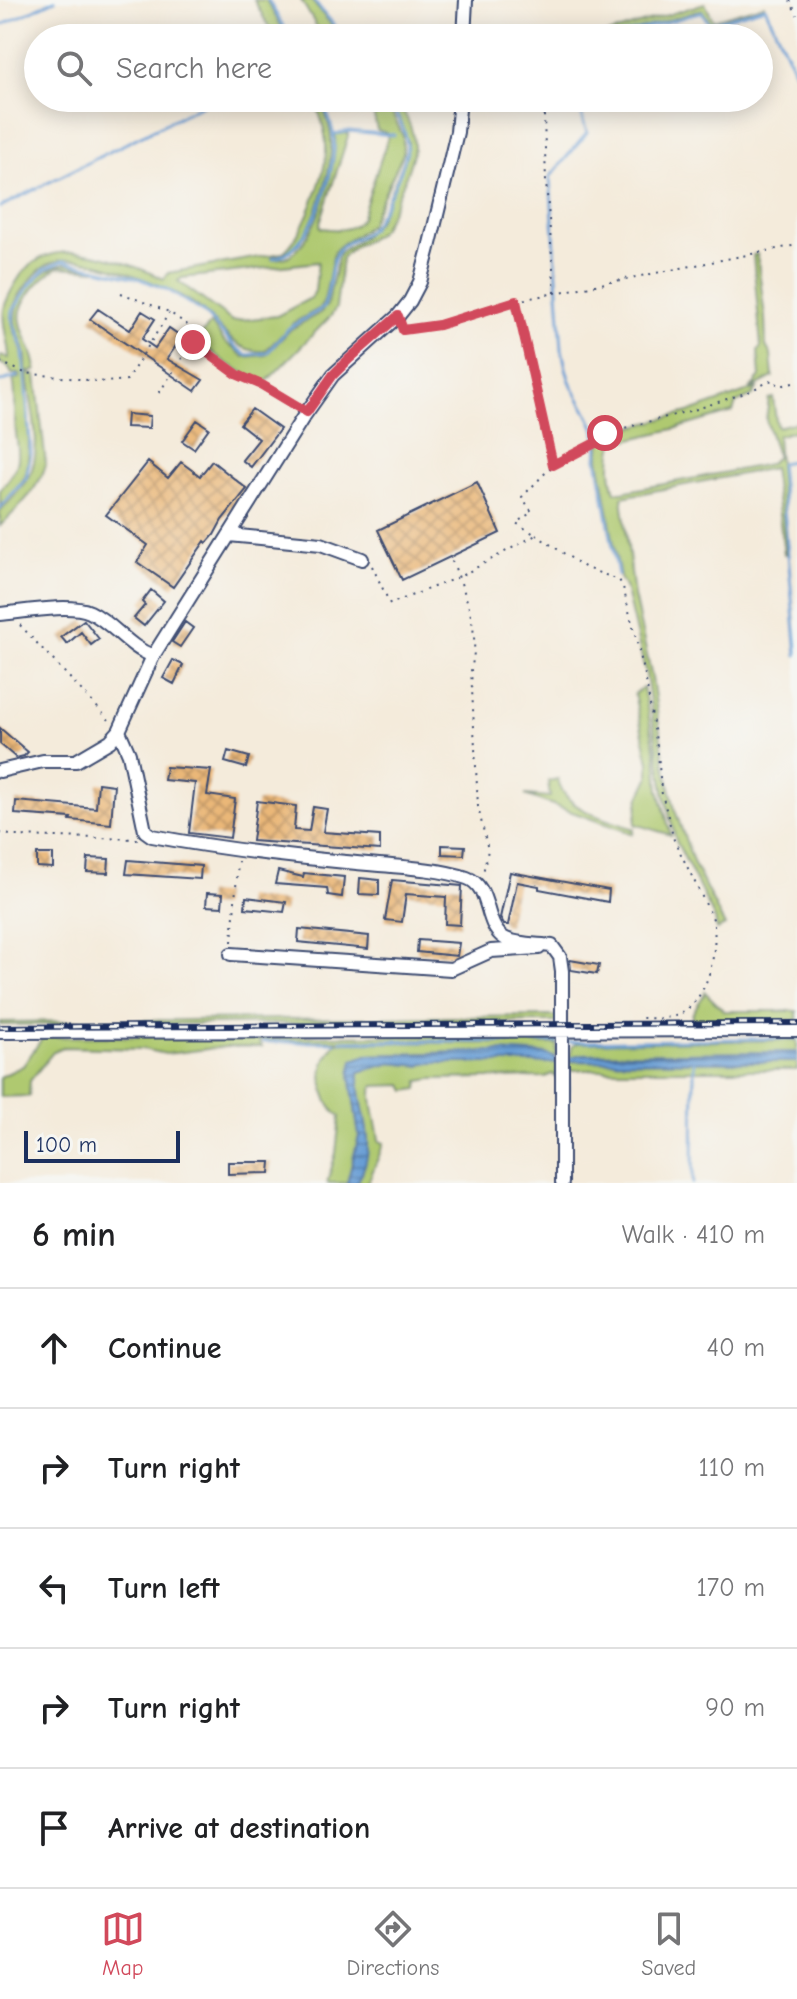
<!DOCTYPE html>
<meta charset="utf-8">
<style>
:root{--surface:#fff;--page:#f2f2f2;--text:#202124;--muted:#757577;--line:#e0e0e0;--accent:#d1495b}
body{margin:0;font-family:"Comic Neue",sans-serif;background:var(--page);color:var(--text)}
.scale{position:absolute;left:24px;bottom:20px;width:156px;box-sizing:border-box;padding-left:8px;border:4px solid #1b2f5e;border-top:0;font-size:22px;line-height:28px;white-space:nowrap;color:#1b2f5e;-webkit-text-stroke:6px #f6f6f2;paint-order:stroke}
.stop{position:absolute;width:24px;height:24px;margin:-18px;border:6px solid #d1495b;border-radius:50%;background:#fff}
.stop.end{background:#d1495b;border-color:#fff;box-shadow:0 2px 8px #0008}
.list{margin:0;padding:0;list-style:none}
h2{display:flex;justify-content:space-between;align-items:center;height:104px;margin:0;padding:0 32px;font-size:34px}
h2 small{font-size:26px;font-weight:400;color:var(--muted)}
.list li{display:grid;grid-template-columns:52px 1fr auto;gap:24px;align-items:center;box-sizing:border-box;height:120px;padding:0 32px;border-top:2px solid var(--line)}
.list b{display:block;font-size:30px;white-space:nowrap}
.list em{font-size:26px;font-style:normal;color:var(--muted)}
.icon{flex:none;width:44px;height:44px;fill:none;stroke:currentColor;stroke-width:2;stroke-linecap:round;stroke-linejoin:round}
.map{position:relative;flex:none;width:797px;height:1183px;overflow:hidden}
.search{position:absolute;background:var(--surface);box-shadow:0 4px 20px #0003;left:24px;right:24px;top:24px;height:88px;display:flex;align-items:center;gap:20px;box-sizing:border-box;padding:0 28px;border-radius:44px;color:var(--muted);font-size:30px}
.sheet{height:704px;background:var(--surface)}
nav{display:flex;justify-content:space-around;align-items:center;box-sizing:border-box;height:112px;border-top:2px solid var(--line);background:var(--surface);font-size:22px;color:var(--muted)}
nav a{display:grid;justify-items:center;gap:4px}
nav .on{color:var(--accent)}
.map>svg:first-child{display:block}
.green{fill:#afc96f;stroke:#657c66;stroke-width:2;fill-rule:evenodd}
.water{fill:url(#water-rules);stroke:#426699;stroke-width:2}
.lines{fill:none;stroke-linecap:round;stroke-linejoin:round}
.stream{stroke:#689dd4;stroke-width:3}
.building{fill:url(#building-cross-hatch)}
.street-casing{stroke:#3c4b71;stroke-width:16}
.path{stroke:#3c4b71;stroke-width:2;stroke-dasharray:2 6;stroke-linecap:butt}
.street{stroke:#fff;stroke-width:12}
.rail-casing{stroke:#1b2f5e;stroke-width:6}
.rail{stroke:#f6f6f2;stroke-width:3;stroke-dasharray:9;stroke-linecap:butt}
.route{stroke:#d1495b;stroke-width:10}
</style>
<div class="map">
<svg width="797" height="1183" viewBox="0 0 797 1183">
<defs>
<pattern id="water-rules" width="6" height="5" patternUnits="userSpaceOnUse" patternTransform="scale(2)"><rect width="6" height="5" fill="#689dd4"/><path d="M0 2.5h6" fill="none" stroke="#5580af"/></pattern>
<pattern id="building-cross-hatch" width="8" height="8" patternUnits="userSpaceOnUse" patternTransform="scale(2)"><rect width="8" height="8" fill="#eab778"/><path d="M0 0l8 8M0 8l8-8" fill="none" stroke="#bd9566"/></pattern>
</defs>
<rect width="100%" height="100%" fill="#f6f6f2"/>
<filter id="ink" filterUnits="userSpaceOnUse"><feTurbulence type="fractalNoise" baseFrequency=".0125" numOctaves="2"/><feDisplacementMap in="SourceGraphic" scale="16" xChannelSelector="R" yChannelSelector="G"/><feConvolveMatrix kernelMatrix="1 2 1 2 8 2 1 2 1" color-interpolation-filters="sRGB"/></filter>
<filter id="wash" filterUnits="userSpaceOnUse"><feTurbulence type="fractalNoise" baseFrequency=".006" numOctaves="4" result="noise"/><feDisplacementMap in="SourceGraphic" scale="32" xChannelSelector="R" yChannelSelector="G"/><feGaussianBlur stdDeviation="1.8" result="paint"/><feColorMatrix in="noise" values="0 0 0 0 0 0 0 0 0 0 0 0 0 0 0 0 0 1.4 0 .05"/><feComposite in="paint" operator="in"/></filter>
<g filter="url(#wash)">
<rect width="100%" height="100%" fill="#f4ebdb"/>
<!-- green -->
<path class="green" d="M254 0H266L288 38H275Z
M301 0H311L342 38H327L317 27Z
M705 3 713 20 765 5 710 22 702 10 609 38H595Z
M313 98H319C324 111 331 126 331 141 333 168 315 227 295 247 288 253 281 255 272 256V259C279 258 285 259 290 255 318 236 337 167 335 134L349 133 320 223 321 228C336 230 351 232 361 219L388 137 387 133 377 130 370 98H385L403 136V154L370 224C360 236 344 239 334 252L324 301 320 308 295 322 265 351C232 355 218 319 193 303 166 286 92 255 61 260 51 262 42 267 35 275 25 286 13 302 12 317 11 329 20 340 22 352 26 374 34 461 24 478 18 488 8 497 0 506V490C29 458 15 453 15 418 15 404 16 392 13 379L20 378V374H12L8 367 0 363V356L9 358C9 342 1 325 4 309 6 299 12 289 17 281 48 229 121 259 164 279L168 273 282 253C302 239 325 177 326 152 327 133 321 115 313 98ZM318 262 315 291 311 298 277 316 232 321 178 281 182 278Z
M391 98H396C404 111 414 129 414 145 414 160 389 223 378 233 367 242 351 245 342 258L336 308 331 316 264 384 225 362 197 340 211 323 224 341 244 357 266 355 291 329 320 313 327 305 339 253 363 237 378 221 406 156 408 142Z
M757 254 765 317 766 346 771 355 773 377 750 389 760 377 758 351 761 347 753 255Z
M66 264 96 270 59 267C43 276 16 301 21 322 24 340 35 350 36 371H26C26 365 27 358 25 352 24 342 16 332 15 322 13 296 42 267 66 264Z
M27 374 36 375 46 465C38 490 18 508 0 526V511C10 501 22 489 29 476 44 448 30 404 27 374Z
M757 388 753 396 736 403 733 412 678 428 614 443C610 458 610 476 615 492H622L769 464 777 456 766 420 769 399 773 398 777 427 797 422V430L777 436 786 554H784L773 468 622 497 634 596 652 678 665 765 675 810 694 864 725 926 717 930 715 919 676 841 664 792 646 675 625 587 620 578 599 458 601 441 606 434 696 410Z
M643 687 656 754 659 790 671 835 635 824 639 799 649 778V762L634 694Z
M558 779C564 811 608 819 634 829L633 834 525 795 550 797 548 781Z
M705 992 724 1011H797V1020H692C690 1011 702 1001 705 992Z
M559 1016V1022L0 1025V1022Z
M558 1035V1040H258L262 1047H224L166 1054 142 1049 63 1047 54 1051 30 1081 29 1096 0 1097V1077L23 1066 43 1037Z
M797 1040V1052L583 1054 570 1057 572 1047 577 1043Z
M336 1042 557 1044 556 1058 497 1051 367 1055 350 1074 359 1136 347 1183H327L336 1153 340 1116C326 1108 320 1082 323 1067 325 1058 331 1050 336 1042Z
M570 1061 797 1062V1070H570Z
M495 1062 557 1063 556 1077 552 1074 545 1077 432 1079 419 1081 418 1089 406 1091 403 1085 373 1086C369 1100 378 1126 379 1141L384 1143 368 1183H357C381 1139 357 1113 358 1072L392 1063 420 1066 426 1063Z"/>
<!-- water -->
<path class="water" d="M497 1051 547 1054 556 1058 557 1063H426L420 1066 392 1063 359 1072C357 1113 382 1139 357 1183H347L359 1136 350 1074 353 1060 367 1055Z
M797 1052V1062L570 1061V1057L583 1054Z"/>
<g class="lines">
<!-- stream -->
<path class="stream" d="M268 0 290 38
M313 0 345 38
M0 26 55 0
M612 38 702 12 709 24 765 7 797 76
M577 98 587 133 550 177 562 349C564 359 566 371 570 381 583 412 601 422 597 459L618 575
M335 134 349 131 394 135
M0 207 216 98
M273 258C311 253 335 174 334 139 333 126 326 110 321 98
M0 382 18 376
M797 460 780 463 797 655
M0 508 26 478 31 454 23 350 13 322V311L29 286 45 269 63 261 141 279 168 290 204 313 235 347 246 355 267 353 289 328 323 308C331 291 328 271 336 254 342 241 361 239 370 229 382 214 408 162 407 144 406 129 394 110 387 98
M341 1041 557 1042
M263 1042H335
M569 1042 797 1038
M568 1099V1075
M693 1183 694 1062"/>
</g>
<g id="blocks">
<!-- building -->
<path class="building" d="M98 309 130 330 142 311 155 319 142 339 155 348 169 328 182 337 167 359 203 380 195 391 90 319Z
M252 409 280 429 251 467 242 460 259 439 240 424Z
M127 414 150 416 149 428 126 427Z
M197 420 209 428 194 449 182 441Z
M212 461 247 489 222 520 214 535 207 543 205 541 173 587 137 562 148 545 106 515 148 462 168 478 181 462 200 476Z
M477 482 500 533 402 580 378 530Z
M151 590 164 601 144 626 134 618 145 605 142 602Z
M84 620 99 639 91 645 81 632 67 644 61 637Z
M185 622 193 628 180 647 172 642Z
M173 660 183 665 174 684 163 678Z
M0 728 28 752 24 756 16 758 0 744Z
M228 751 249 757 246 768 225 762Z
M166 767 211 770 207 795 235 799 230 838 189 833 195 783 164 780Z
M98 783 114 785 111 824 70 820 71 818 15 814 16 801 96 808Z
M257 801 296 806 294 830 309 831 313 807 327 809 323 832 380 836V850L252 841Z
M442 845 465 846 464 855 442 854Z
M37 854H53V868L37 867Z
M88 858 109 859 108 873 87 872Z
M128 860 201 866 200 879 126 874Z
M278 871 303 877 304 873 344 877 342 897 328 895 327 888 275 884Z
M510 872 609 890 608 902 539 889V886L517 882 508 925H504L500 918Z
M360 878 379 880V895L359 894Z
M392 880 462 886 460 925 445 924 446 897 406 894 402 922 385 920Z
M207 893 223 894 222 907 206 906Z
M246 897 286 902 284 912 245 908Z
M299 929 369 936 368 949 298 942Z
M418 940 459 943 457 956 417 952Z
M570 960 599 965 597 974 571 970Z
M228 1162H271L270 1173 228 1174Z"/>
</g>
</g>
<g filter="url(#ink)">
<use href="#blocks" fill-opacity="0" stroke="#3c4b71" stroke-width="2"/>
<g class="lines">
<!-- street casing -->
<g class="street-casing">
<path id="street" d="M464 38 466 0
M229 535 321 544 362 559
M0 614C23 612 70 603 90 612 113 623 128 647 153 656
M119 731 129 754 145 831 152 836C216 848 280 856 346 862 380 866 436 867 467 878 492 887 483 924 504 938 516 945 539 944 552 946L560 957 562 971V1183
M0 771 43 761H76L110 741 119 731 153 656 302 419 333 375 398 316 410 301 420 282 429 248 457 132 460 98
M231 954 451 969 491 951 539 948
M0 1032 797 1030"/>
</g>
<!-- path -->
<path class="path" d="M790 0 797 15
M121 293 169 312 199 333 193 342 238 375 295 405
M555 293 797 245
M516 301 555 293 546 182 544 116 534 98
M402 329 439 325 516 301 553 464
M0 362 25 373 105 382 127 380 169 313
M159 393 192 343
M536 535 586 568 619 580 623 587 645 675 658 753 661 790 674 840 713 919C719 951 708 1007 672 1017 662 1019 650 1018 640 1018
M452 561C466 594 481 633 471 669L478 807 488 850 483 873
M372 566 390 604 459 577 536 535 516 523 532 512 522 497 553 465 599 441 605 433 697 409 748 392 772 380 780 386 797 382
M20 625 111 722
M0 833 15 836 138 839
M232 942 238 861"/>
<!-- street -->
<use href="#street" class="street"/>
<!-- rail casing -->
<g class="rail-casing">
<path id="rail" d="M0 1027 797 1023"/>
</g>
<!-- rail -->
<use href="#rail" class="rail"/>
</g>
</g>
<g class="lines" filter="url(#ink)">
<!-- route -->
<path class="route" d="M193 342 238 375 262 385 307 412 333 375 349 359 398 316 403 330 439 325 516 301 553 465 599 441 605 433"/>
</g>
</svg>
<div class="scale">100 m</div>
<div class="stop" style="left:605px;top:433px"></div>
<div class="stop end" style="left:193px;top:342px"></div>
<div class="search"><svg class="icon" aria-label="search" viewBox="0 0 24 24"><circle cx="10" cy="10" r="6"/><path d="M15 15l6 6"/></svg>Search here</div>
</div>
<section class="sheet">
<h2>6 min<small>Walk · 410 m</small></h2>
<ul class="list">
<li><svg class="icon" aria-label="ahead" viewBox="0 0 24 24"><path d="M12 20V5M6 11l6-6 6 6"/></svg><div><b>Continue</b></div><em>40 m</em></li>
<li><svg class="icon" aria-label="right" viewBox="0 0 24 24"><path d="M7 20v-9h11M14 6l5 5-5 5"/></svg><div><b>Turn right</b></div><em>110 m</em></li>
<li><svg class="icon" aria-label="left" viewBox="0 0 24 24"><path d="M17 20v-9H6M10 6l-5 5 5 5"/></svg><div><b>Turn left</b></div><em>170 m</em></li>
<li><svg class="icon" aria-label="right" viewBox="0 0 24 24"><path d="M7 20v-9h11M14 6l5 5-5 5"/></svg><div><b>Turn right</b></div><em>90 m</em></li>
<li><svg class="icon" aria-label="arrive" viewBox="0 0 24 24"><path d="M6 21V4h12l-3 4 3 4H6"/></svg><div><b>Arrive at destination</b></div></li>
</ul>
</section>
<nav>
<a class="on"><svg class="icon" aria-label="map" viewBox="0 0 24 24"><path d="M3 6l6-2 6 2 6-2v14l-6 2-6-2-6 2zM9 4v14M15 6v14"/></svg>Map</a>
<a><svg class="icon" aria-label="directions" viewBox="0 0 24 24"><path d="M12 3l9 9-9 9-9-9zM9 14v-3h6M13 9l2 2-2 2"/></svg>Directions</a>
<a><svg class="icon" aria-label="saved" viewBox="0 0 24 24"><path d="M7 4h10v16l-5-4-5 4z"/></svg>Saved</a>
</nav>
